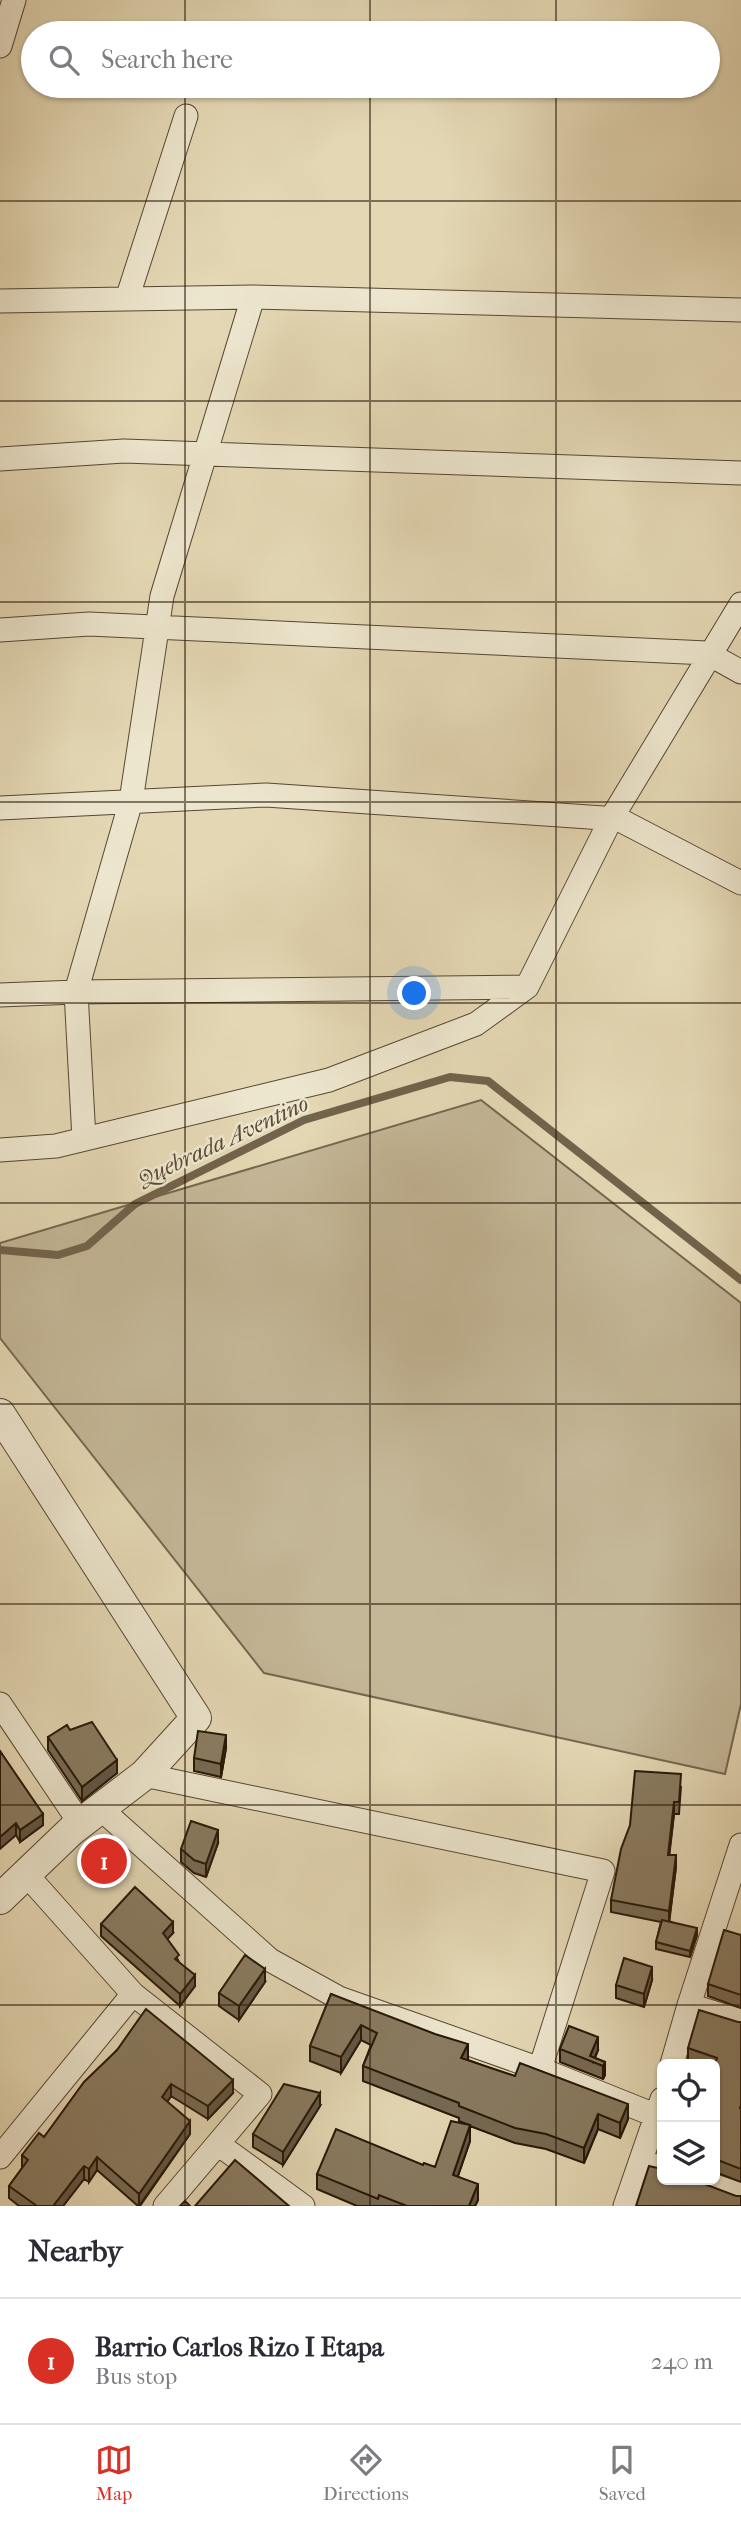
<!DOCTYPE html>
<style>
:root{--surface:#fff;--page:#f7f7f7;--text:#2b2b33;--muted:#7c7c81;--line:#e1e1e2;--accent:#d93025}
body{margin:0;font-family:"IM FELL French Canon",serif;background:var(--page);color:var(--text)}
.controls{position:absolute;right:21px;bottom:21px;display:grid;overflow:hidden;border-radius:10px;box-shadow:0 2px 5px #0004}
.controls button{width:63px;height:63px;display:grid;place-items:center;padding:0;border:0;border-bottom:2px solid var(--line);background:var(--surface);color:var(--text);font:35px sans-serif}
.you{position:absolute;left:415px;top:994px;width:24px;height:24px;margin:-18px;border:5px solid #fff;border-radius:50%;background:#1a73e8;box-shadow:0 0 0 10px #1a73e833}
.badge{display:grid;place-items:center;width:46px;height:46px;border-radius:50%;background:var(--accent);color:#fff;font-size:23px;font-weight:700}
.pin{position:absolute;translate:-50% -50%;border:4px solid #fff;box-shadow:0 2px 7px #0006}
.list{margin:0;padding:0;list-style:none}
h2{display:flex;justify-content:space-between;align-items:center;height:91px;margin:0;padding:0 28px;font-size:30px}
h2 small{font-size:23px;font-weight:400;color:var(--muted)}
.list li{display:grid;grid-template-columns:46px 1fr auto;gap:21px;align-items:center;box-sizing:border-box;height:126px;padding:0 28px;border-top:2px solid var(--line)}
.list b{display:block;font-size:26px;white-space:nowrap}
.list p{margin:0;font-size:23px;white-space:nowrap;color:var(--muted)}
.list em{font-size:23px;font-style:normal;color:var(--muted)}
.icon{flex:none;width:38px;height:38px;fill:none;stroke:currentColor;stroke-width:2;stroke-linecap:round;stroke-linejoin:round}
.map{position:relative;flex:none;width:741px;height:2206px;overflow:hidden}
.search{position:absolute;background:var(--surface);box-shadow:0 2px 5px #0004;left:21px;right:21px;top:21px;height:77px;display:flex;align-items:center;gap:18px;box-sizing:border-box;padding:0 24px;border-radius:38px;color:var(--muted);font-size:26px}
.sheet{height:217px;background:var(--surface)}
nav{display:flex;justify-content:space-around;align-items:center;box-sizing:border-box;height:98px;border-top:2px solid var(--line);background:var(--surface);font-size:19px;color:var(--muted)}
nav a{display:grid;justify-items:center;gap:4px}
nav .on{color:var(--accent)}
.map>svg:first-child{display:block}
.green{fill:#c4b797;stroke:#766750;stroke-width:2}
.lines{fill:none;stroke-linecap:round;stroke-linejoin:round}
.stream{stroke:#72634c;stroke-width:8}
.minor-casing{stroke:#564733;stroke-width:25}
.tertiary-casing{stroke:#564733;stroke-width:32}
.minor{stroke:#ede6ce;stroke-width:23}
.tertiary{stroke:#ede6ce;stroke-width:30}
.wall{fill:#766a53;stroke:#271708;stroke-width:2}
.shaded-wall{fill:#605644;stroke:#271708;stroke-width:2}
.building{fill:#897b61;stroke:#271708;stroke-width:2}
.grid{fill:none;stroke:#271708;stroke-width:2;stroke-opacity:0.55}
.labels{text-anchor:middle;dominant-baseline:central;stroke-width:5;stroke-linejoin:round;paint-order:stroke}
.water-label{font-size:23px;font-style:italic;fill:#594a36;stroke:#ede6ce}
</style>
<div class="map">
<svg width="741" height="2206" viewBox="0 0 741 2206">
<rect width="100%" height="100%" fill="#e4d8b4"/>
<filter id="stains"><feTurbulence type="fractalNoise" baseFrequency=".00286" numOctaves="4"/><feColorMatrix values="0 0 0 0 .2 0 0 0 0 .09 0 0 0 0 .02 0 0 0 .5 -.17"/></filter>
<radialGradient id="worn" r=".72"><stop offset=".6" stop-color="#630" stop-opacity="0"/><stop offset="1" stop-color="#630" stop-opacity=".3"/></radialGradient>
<!-- green -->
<path class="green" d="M481 1100 741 1303V1704L725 1774 264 1673 0 1338V1243Z"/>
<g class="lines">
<!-- stream -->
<path class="stream" d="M0 1250 58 1255 87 1246 135 1204 304 1120 450 1077 488 1081 741 1280"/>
<!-- minor casing -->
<g class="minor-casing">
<path id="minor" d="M0 46 14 0
M127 299 186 116
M0 301 253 297 741 310
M0 459 124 451 741 473
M0 630 89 624 707 653 741 672
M0 808 266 795 618 819 741 883
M0 995 76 992 527 987
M84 1139 76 992 131 801 162 596 253 297
M0 1150 56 1146 329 1080 476 1024 527 987 611 819 741 604
M0 1704 80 1823
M144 1775 603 1871 540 2069
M101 1809 270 1960 339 1998 540 2069 657 2116
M25 1873 133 1994 260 2094 165 2206
M689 2005 741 2021
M672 2064 689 2005 741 1845
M218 2144 303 2206
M0 2157 133 1994
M642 2161 662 2168
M697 2180 741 2195
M625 2206 662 2099"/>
</g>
<!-- tertiary casing -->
<g class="tertiary-casing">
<path id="tertiary" d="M0 1414 196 1718 144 1775 72 1830 0 1899"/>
</g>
<!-- minor -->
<use href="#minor" class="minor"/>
<!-- tertiary -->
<use href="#tertiary" class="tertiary"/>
</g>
<!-- wall -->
<path class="wall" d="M70 1730 117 1773 82 1801 48 1750V1737Z
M226 1748 221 1777 194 1771V1758Z
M0 1751 43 1825 20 1842 16 1835Z
M681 1786 679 1814H674L669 1855 676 1867 669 1921 697 1935 690 1957 656 1949V1942L661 1922 611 1912V1900Z
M218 1843 206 1877 194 1873 181 1862V1849Z
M101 1924 173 1933 167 1939 179 1962 195 1986 180 2006 101 1936Z
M741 1935V2008L708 1996V1984Z
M652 1980 644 2007 616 1998V1985Z
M265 1982 239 2020 219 2006V1993Z
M331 1994 468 2060 628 2119 620 2138 598 2129 584 2163 546 2149 515 2143 470 2126V2141L458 2176 478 2200 475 2206H357L317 2189V2174L423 2165 435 2167 469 2125 459 2121V2118L363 2081V2066L371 2045 361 2040 341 2073 310 2061V2046Z
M738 2022H741V2182L715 2172V2064H698L688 2061V2048Z
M560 2049 598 2050 595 2058 605 2062V2075L603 2079 560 2062Z
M117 2050 233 2093 208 2119 171 2096 167 2102 190 2134 140 2206H138L97 2170 89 2182 84 2179 63 2206H19L9 2198V2186L22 2168V2155L44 2137Z
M320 2106 283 2165 253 2147V2134Z"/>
<!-- shaded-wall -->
<path class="shaded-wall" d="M226 1735V1748L221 1777V1764Z
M117 1760V1773L82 1801V1787Z
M674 1802V1814L668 1867V1855Z
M43 1814V1825L20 1842V1830Z
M16 1823V1835L0 1849V1837Z
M218 1830V1843L206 1877V1864Z
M676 1855V1867L669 1924V1911Z
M173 1922V1933L163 1944V1933Z
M697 1928V1935L690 1957V1951Z
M652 1967V1980L644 2007V1994Z
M265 1969V1982L239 2020V2006Z
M195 1975V1986L180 2006V1994Z
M361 2025V2040L341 2073V2057Z
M598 2037V2050L593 2062 590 2056Z
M468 2044V2059L461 2073V2058Z
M605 2062V2075L603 2079V2066Z
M233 2080V2093L208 2119V2106Z
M171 2084V2096L162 2110V2097Z
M320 2093V2106L283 2165V2152Z
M628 2104V2119L620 2138V2123Z
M598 2114V2129L584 2163V2148Z
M190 2121V2134L139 2206V2194Z
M470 2125V2141L453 2190V2175Z
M97 2157V2170L89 2182V2169Z
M84 2166V2179L63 2206H53Z
M478 2184V2200L475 2206H469Z"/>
<!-- building -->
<path class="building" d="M92 1722 117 1760 82 1787 48 1737 67 1725 70 1730Z
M198 1731 226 1735 221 1764 194 1758Z
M0 1751 43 1814 20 1830 16 1823 0 1837Z
M635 1771 681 1774 679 1802H674L668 1855H676L669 1911 611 1900 621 1849 630 1825Z
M191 1821 218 1830 206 1864 194 1860 181 1849Z
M135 1887 173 1922 163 1933 179 1955 175 1959 195 1975 180 1994 101 1924Z
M662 1920 697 1928 690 1951 656 1942Z
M724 1930 741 1935V1995L708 1984Z
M245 1955 265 1969 239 2006 219 1993Z
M624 1958 652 1967 644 1994 616 1985Z
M331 1994 435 2034 468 2044 461 2058 515 2076 520 2063 628 2104 620 2123 598 2114 584 2148 546 2134 515 2128 459 2106V2103L363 2066 377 2033 361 2025 341 2057 310 2046Z
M146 2009 233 2080 208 2106 171 2084 162 2097 190 2121 139 2194 97 2157 89 2169 84 2166 53 2206H37L9 2186 28 2160 22 2155 39 2133 44 2137 84 2082 117 2050Z
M699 2010 738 2022H741V2105L740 2108H741V2169L715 2159V2065L717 2058 688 2048Z
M569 2026 598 2037 590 2056 605 2062 603 2066 560 2049Z
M284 2084 320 2093 283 2152 253 2134Z
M451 2121 470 2125 453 2175 478 2184 469 2206H407L379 2195 378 2199 317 2174 336 2129 423 2165 424 2163 435 2167Z
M235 2160 289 2206H195Z
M649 2166 662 2169V2180H694L736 2196H741V2206H636Z
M185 2201 190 2206H180Z"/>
<!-- grid -->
<path class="grid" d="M185 0V33M370 0V33M556 0V33M185 86V2206M370 86V2206M556 86V2206M0 201H741M0 401H741M0 602H741M0 802H741M0 1003H741M0 1203H741M0 1404H741M0 1604H741M0 1805H741M0 2005H741"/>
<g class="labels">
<!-- water labels -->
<g class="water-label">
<text transform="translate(223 1141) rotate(-25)">Quebrada Aventino</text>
</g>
</g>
<rect width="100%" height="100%" filter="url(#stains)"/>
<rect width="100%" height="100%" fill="url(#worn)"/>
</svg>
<div class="controls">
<button><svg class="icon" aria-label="locate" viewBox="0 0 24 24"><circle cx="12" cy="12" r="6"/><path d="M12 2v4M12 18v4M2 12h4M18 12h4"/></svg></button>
<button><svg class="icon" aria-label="layers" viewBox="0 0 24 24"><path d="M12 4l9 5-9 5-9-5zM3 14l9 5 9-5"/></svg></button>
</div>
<div class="you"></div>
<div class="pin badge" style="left:104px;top:1861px">1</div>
<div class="search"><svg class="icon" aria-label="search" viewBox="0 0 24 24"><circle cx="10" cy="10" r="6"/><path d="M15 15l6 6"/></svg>Search here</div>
</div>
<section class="sheet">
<h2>Nearby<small></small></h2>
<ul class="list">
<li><span class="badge">1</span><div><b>Barrio Carlos Rizo I Etapa</b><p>Bus stop</p></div><em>240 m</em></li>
</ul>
</section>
<nav>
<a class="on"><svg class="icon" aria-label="map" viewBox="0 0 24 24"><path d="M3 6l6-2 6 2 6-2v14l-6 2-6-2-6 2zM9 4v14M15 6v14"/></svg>Map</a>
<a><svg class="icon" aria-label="directions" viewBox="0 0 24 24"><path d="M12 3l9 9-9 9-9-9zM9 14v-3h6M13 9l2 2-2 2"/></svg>Directions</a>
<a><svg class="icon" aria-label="saved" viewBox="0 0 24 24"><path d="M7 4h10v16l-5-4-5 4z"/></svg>Saved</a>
</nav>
